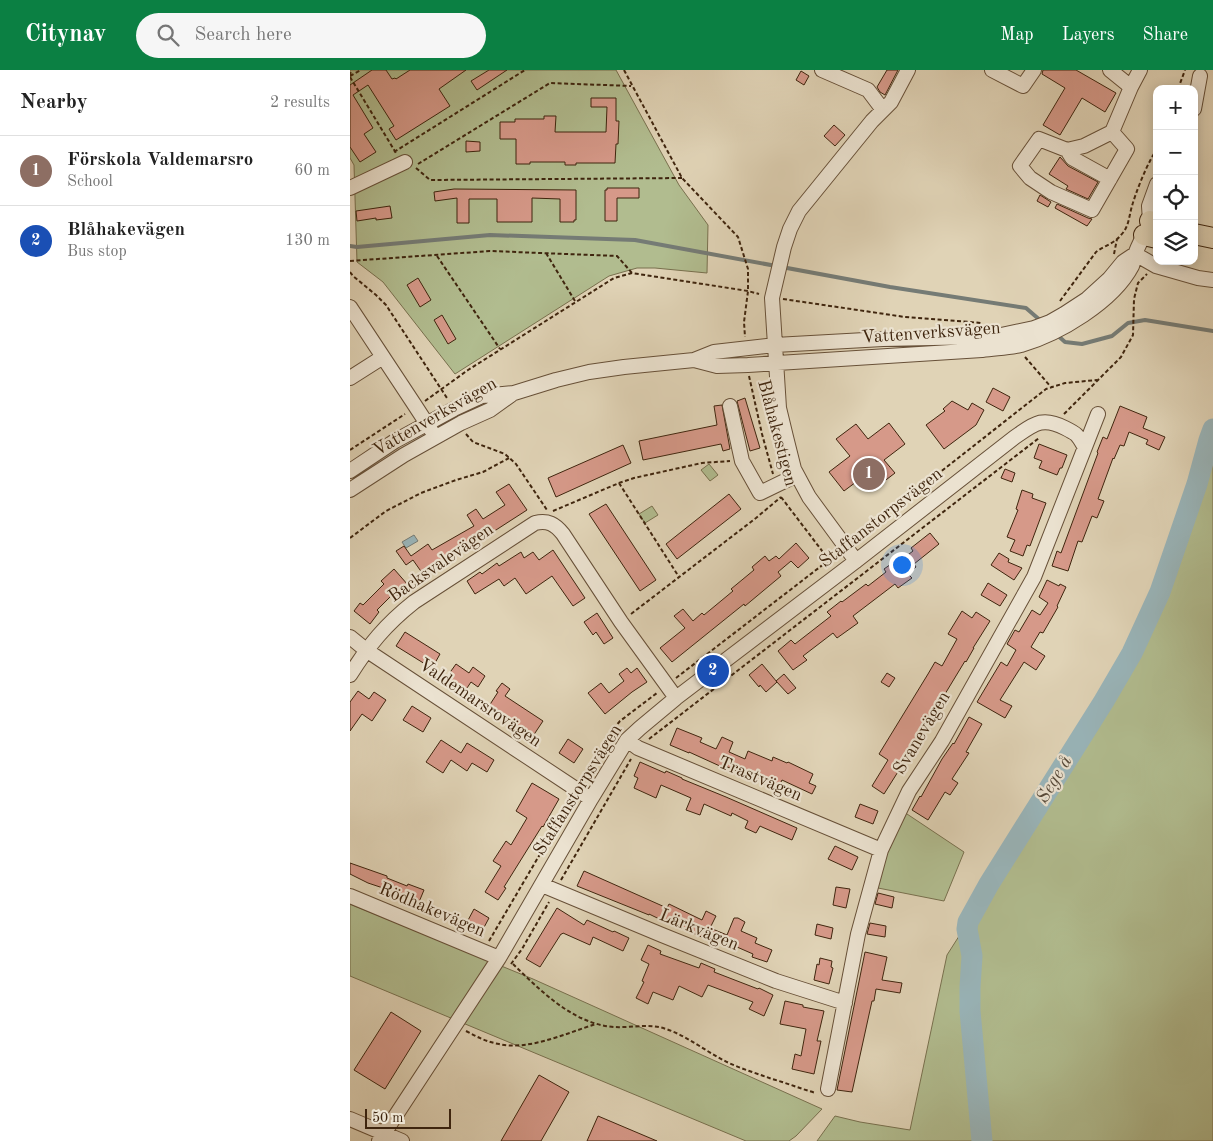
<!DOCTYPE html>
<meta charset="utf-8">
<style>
:root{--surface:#fff;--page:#f6f6f6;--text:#222;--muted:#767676;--line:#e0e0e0;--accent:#0b8043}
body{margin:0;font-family:"Old Standard TT",serif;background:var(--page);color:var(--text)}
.controls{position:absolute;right:15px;top:15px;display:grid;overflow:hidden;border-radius:10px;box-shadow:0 2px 12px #0003}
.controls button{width:45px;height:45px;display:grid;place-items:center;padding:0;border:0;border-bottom:1px solid var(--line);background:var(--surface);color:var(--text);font:25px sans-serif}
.scale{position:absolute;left:15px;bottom:12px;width:86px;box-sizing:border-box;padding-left:5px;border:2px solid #3f250e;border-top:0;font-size:14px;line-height:18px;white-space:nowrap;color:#3f250e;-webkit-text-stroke:4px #ebe2d0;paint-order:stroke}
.you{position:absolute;left:551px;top:494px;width:18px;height:18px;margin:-12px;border:4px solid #fff;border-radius:50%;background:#1a73e8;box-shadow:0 0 0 8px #1a73e833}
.badge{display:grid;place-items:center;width:32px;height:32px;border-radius:50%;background:var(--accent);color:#fff;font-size:16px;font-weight:700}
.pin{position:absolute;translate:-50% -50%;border:2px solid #fff;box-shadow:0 1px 5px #0006}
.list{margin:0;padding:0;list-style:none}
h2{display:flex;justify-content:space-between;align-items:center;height:65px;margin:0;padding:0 20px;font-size:21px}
h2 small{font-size:16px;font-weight:400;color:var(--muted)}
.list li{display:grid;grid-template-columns:32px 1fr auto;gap:15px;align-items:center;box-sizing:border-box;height:70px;padding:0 20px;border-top:1px solid var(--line)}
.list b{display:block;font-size:19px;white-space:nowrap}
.list p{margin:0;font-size:16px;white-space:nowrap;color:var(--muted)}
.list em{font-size:16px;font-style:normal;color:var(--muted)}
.icon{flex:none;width:28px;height:28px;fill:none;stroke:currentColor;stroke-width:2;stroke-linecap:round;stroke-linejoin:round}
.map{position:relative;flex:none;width:863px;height:1071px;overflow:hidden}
header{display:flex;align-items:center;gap:30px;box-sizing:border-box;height:70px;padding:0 25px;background:var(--accent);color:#fff}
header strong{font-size:24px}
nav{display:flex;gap:28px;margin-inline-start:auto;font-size:18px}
.search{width:350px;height:45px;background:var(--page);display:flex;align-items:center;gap:12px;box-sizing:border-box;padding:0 18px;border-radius:28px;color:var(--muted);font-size:19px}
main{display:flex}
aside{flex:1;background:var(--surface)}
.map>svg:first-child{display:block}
.green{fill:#b1bc8f;stroke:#78704e}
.water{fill:#99b5ba;stroke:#757b75}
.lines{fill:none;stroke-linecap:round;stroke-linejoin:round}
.stream{stroke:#757b75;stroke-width:4}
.river{stroke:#99b5ba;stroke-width:21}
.building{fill:#d69989;stroke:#3f250e}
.minor-casing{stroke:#675038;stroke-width:16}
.highway-casing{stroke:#3f250e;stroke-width:22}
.path{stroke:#3f250e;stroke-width:2;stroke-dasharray:4 2.5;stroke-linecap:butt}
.minor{stroke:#ebe2d0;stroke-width:14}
.highway{stroke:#e0d3b6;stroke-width:20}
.labels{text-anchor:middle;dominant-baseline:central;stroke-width:4.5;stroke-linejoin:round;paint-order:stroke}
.street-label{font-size:18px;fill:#3f250e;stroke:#ebe2d0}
.water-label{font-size:19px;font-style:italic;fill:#564939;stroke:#ebe2d0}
</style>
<header>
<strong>Citynav</strong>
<div class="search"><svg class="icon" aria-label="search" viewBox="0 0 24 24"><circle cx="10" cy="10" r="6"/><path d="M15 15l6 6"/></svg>Search here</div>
<nav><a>Map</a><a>Layers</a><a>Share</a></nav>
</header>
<main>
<aside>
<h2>Nearby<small>2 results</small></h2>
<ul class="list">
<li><span class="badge" style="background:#8d6e63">1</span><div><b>Förskola Valdemarsro</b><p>School</p></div><em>60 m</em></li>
<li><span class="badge" style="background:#1a4fb4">2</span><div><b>Blåhakevägen</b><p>Bus stop</p></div><em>130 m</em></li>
</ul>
</aside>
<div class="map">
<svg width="863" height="1071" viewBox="0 0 863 1071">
<rect width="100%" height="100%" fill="#e0d3b6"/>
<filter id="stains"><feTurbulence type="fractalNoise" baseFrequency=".004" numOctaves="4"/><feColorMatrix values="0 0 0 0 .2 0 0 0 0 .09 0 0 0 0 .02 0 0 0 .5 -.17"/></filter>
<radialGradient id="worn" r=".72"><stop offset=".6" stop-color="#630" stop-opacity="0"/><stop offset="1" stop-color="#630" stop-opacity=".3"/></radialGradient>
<!-- green -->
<path class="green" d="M0 0H266L329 115 358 155 357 203 305 198H287L259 206 105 304 33 212 7 192 4 95 0 88Z
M863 359V1071H467L485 1046 510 1052 560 1060 597 885 618 852 639 814 754 631 782 583 810 522 847 414 859 370Z
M359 394 368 405 360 411 351 400Z
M302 436 308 445 295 453 289 444Z
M554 742 614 782 594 831 523 817Z
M0 834 183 909 472 1039 446 1066 439 1071H396L0 906Z"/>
<!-- water -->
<path class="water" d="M64 465 68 471 56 478 52 472Z"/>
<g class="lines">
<!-- stream -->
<path class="stream" d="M0 176 7 177 140 165 285 170 540 217 676 238 691 251
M706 264 715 272 732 274 762 266 778 253 795 250 863 261"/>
<!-- river -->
<path class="river" d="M632 1071 620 941V917L622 886 617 859 618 852 639 814 754 631 782 583 810 522 847 414 859 370 863 359"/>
</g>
<!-- building -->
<path class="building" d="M22 0H36L42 9 45 8 46 9 60 0H116L89 19 100 36 46 70 39 59 44 56 18 15 3 25 23 58 14 64 26 82 10 92 0 77V15Z
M139 0H157L127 20 121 11Z
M537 0H548L535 25 530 22 527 17Z
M693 0H726L766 23 755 42 732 28 710 65 693 55 715 18 692 4Z
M451 1 459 6 454 15 446 10Z
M241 28H266V51H269L268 74H266L265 93H226V95H215V92H180V94H166V69H150V52H165V49H194V46H206L205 62H256L257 37H241Z
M484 55 495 65 485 76 474 66Z
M116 71 130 72V81L116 82Z
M710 87 718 96 748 112 738 129 716 119 718 116 699 104Z
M257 118H289V128H267V151H255V120H257Z
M104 119 226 120V150H224V152H210V129L182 128V152H147V129H119V153H107V128L85 131 84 122Z
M690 125 701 132 698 137 687 131Z
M707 134 738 148 742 149 737 156 705 138Z
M40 136 42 148 26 150V148L7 151 6 141Z
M68 208 81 230 70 237 57 215Z
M92 245 106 269 98 274 84 250Z
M643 318 660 327 653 341 636 332Z
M395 328 410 378 400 381 387 331Z
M602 331 618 340 622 333 634 340 626 355 594 379 576 355 595 341 593 339Z
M372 335 380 379 373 381 371 374 293 390 289 371 367 355 364 336Z
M770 336 797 347 793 358 815 367 809 380 796 374 798 370 779 362 774 376 770 375 764 389 763 388 748 429 754 431 747 448 742 446 732 472 728 471 718 501 702 496 707 481 711 483 748 383 747 382 753 367 757 369Z
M539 353 555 374 534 390 545 403 524 419 514 406 494 421 479 402 500 386 486 369 506 354 518 369Z
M689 374 717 385 712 398H710L707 405 689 398 692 391 684 388Z
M273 375 281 393 206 427 198 408Z
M655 399 665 403 662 412 651 408Z
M159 414 177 440 132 469 91 493 92 495 75 507 63 490 56 495 46 481 54 476 61 486 78 474 82 480 124 456 117 445 126 439 133 449 155 435 146 422Z
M672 420 683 424 682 428 696 433 680 476 677 475 673 486 660 481 665 470 657 467 668 440 666 439Z
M379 424 391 439 327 489 316 474Z
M256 434 306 510 290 521 239 444Z
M580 463 589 474 564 494 566 497 558 504 562 508 548 518 545 514 503 546 508 553 487 568 483 563 453 586 457 590 443 600 428 581 441 570 445 574 481 546 477 542 491 531 492 532 516 514 518 516 536 502 534 499 544 492 546 494 563 481 561 478Z
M446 473 459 488 448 498 441 491 428 502 431 506 395 536 394 534 322 592 310 578 335 558 324 546 333 539 343 551 352 543 354 545 383 521 381 519 404 500 402 497 415 486 419 491 426 486 429 489Z
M203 480 235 528 223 536 202 506 176 524 165 508 154 516 149 509 125 524 117 511 130 502 132 504 147 493 149 496 171 482 174 488 183 482 189 490Z
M649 483 659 489 658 492 672 498 664 510 641 495Z
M44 499 58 515 46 527 43 524 27 540 29 542 20 554 4 541 10 533 13 535 34 514 31 511Z
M697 510 709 516 710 514 716 517 707 536 708 537 693 563 690 562 681 577 695 586 686 600 674 592 650 630 662 636 655 648 627 632 651 592 657 596 666 580 657 574 665 560 669 562 682 540 690 545 698 533 689 527Z
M638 513 657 525 650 536 631 525Z
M612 541 622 548 626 542 640 551 623 578H624L616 592 615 591 575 657 552 698 551 697 534 724 522 716 538 690 529 684 578 604 585 592 592 596 607 569 598 564Z
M247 543 263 568 254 574 246 562 243 565 234 552Z
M55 562 90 584 85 593 79 589 75 594 46 576Z
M106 594 119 603 123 597 135 606 128 617 121 612 115 621 96 608Z
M412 594 427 612 416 622 410 615 409 617 399 605Z
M277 598 281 603 287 598 297 612 282 622 255 644 238 623 251 613 259 623 274 611 269 604Z
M537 603 545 608 539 617 531 612Z
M434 604 446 618 438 624 426 611Z
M152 613 160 619 155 626 193 651 183 666 139 636 148 622 146 621Z
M8 621 19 629 24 622 36 630 22 651 12 644 0 661V632Z
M62 636 81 648 73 662 53 650Z
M619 647 632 654 616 682 619 683 602 709 608 713 600 725 595 722 578 750 562 740 570 726 571 727 592 689 603 673 604 674Z
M327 658 352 668 350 672 366 679 372 667 383 672 379 682 395 689 398 681 422 691 423 687 437 693 438 692 463 704 459 713 466 716 462 724 432 710 427 720 412 713V712L373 695 372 697 339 682V683L320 675Z
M218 669 233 679 224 693 209 683Z
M91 670 111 683 117 673 144 690 137 702 122 693 117 701 101 690 93 703 76 692Z
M290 692 315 703 316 701 332 708V709L376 727 447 758 442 770 412 757 410 756 406 763 395 758 398 751 382 743 381 746 354 734 350 745 336 740 341 728 311 715 306 728 284 718 288 708 284 706Z
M182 713 209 729 193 757 192 756 154 817 156 818 148 830 135 822 151 796 143 791 156 771 161 775 177 748 166 741Z
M510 734 528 741 523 754 505 747Z
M485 776 508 787 502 800 478 789Z
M0 793 37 806V808L57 816 58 814 74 820 69 832 33 817V818L18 813 0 804Z
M234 801 317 838 319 834 352 850 356 841 366 846 360 858 377 865 384 848H388L395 852 391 861 407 868 405 873 422 880 417 892 402 887 403 884 387 877 386 880 356 868V869L328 856V858L299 844V845L227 816Z
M486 817 500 819 496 838 483 835Z
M528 823 544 827 542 838 525 834Z
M207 838 234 855 237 850 263 862 264 861 279 868 273 881 243 867 240 875 213 863 212 864H211L190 897 176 889Z
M124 839 139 848 131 863 116 854Z
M520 853 536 856 535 867 517 864Z
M467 854 483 858 481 869 465 865Z
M298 875 311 881 310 884 349 898 351 893 365 899 364 902 408 919 409 918 423 925 414 946 399 939 403 932 358 915 352 927 329 916 323 930 303 922 298 934 286 928 294 912 292 911 299 894 291 890Z
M515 882 537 887 532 910 552 913 550 923 526 919 524 931H522L502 1022 487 1020Z
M470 888 482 891 481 897 483 898 479 914 464 910 467 894 469 895Z
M435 931 453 935V937L474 941 467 971H471L464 1004 442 999 445 984 451 986 456 959 430 954Z
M41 942 71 961 35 1019 4 1000Z
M189 1005 219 1022 191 1071H151Z
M248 1046 307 1071H237Z"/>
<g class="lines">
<!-- minor casing -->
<g class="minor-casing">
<path id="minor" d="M472 0 518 20 533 40
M642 0 673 16 684 0
M760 0 781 17 762 62 777 79 742 140 701 122 680 108 670 96 689 69 717 80 722 88 760 109
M781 17 790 0
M844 39 850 6
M717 80 734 76 762 62
M0 118 55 92
M800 151 799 136 807 114
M785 184 806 196 848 208 863 210
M0 237 66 337 81 360
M344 290 367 296 398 295 632 280C645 278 658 278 671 275 709 264 763 232 782 196 783 193 784 189 785 185 788 175 794 166 798 157
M0 308 33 287
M380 336 392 391 410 423 447 405
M0 401 45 371 104 339 132 326 164 323 206 310 239 302 274 297 344 290 364 282 425 275 533 269 631 267 651 265 684 258 700 252 714 244 737 229 759 209 773 192 785 184
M0 420 54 385 111 353 140 340 161 325
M506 491 459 427 444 399 436 367 429 338 422 228 434 177 440 159 449 141 522 51 541 32 558 0
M0 567 16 580 241 729
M0 605C19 575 35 555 64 532L185 453C198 450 205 454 213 464L271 552 326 628
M277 670 288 678 531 780
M192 815 312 865 426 911 495 933
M0 826 149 888
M478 1019 508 864 531 780 559 721 592 671 684 507 748 344
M0 1049 52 1071
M29 1071 149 888 241 729 277 670 290 658 326 628 506 491 665 367C684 354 692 346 715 358 727 364 727 364 734 376"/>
</g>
<!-- highway casing -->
<g class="highway-casing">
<path id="highway" d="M800 151 807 153
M844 164 863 168
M794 165 807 168"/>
</g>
<!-- path -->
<path class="path" d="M274 0 332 108 388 167 398 199V221L394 252 395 267
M0 6 11 0
M0 6 1 0
M0 7 46 83
M828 19 835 0
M44 82 175 0
M68 94 200 13 281 16
M66 98 80 110 332 108
M196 183 225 231
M764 184 767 169
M87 186 150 279
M0 191 140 181 267 186 282 203
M0 202 3 206 26 225 36 235 97 328
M433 229 555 247 632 253
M710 231 746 182C754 176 765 173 771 165 779 157 779 146 782 136 786 122 794 102 801 89 803 85 805 82 807 79
M675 287 701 317
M399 306 412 364 423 404
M75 331 118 300 264 208 282 203 398 221 409 224
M714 344 771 287 783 265 784 229 788 213 797 204
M116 364 123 372 155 384 166 394 197 440
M0 380 55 344
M269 413 329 507
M431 427 479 490 486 485
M203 441 269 413 284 408 352 393 380 391
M0 468 36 441 71 423 106 410 133 402 159 388
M505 469 696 319 715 313 747 310
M281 544 406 448 431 427
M326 608 479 490
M299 669 689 368
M235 710C246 690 255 668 270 651L307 623
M211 810 281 689
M139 871 203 762 223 732
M161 894 172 879 199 832
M163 894C191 921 223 954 264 957 281 958 300 953 316 959 337 966 354 980 373 990 388 998 406 1003 422 1009 437 1013 451 1019 466 1023
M116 961C127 967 137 972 149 974 178 981 217 963 246 954"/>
<!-- minor -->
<use href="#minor" class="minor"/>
<!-- highway -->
<use href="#highway" class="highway"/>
</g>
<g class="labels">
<!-- street labels -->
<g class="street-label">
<text transform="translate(581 263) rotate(-4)">Vattenverksvägen</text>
<text transform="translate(85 347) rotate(-30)">Vattenverksvägen</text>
<text transform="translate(427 363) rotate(75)">Blåhakestigen</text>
<text transform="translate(531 448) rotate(-38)">Staffanstorpsvägen</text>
<text transform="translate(91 493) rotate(-35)">Backsvalevägen</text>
<text transform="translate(130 633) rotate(34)">Valdemarsrovägen</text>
<text transform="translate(572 663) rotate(-59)">Svanevägen</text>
<text transform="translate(410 709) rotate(23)">Trastvägen</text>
<text transform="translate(228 720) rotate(-58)">Staffanstorpsvägen</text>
<text transform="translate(82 840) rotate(23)">Rödhakevägen</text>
<text transform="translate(349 860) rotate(22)">Lärkvägen</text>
</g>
<!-- water labels -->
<g class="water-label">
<text transform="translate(705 710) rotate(-59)">Sege å</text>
</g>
</g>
<rect width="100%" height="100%" filter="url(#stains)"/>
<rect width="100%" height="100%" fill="url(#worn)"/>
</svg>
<div class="controls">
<button>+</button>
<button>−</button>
<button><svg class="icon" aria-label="locate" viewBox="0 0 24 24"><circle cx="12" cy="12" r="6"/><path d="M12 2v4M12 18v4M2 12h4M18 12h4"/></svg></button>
<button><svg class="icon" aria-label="layers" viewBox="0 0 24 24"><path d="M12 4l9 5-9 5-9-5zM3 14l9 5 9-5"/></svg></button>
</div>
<div class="scale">50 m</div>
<div class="you"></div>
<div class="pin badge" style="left:519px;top:404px;background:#8d6e63">1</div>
<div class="pin badge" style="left:363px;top:601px;background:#1a4fb4">2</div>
</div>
</main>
